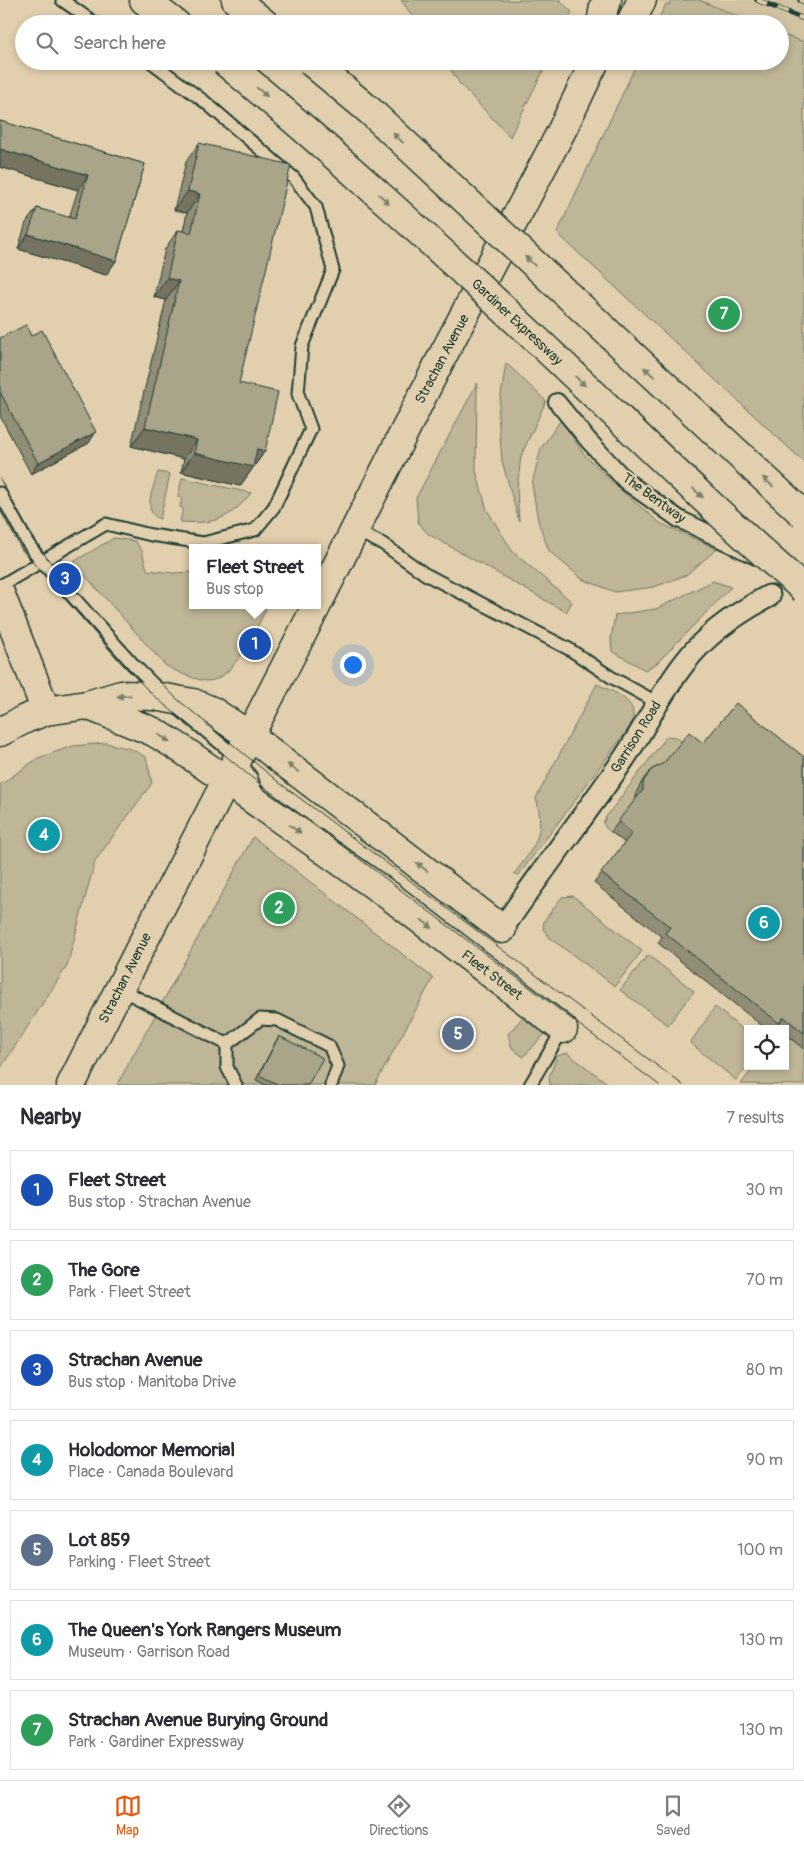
<!DOCTYPE html>
<meta charset="utf-8">
<style>
:root{--surface:#fff;--page:#f2f2f3;--text:#2b2b33;--muted:#7c7c81;--line:#e1e1e2;--accent:#ea580c}
body{margin:0;font-family:Pangolin,sans-serif;background:var(--page);color:var(--text)}
.controls{position:absolute;right:15px;bottom:15px;display:grid;overflow:hidden;border-radius:0px;box-shadow:0 2px 8px #0003}
.controls button{width:45px;height:45px;display:grid;place-items:center;padding:0;border:0;border-bottom:1px solid var(--line);background:var(--surface);color:var(--text);font:25px sans-serif}
.you{position:absolute;left:352px;top:664px;width:18px;height:18px;margin:-12px;border:4px solid #fff;border-radius:50%;background:#1a73e8;box-shadow:0 0 0 8px #1a73e833}
.badge{display:grid;place-items:center;width:32px;height:32px;border-radius:50%;background:var(--accent);color:#fff;font-size:16px;font-weight:700}
.pin{position:absolute;translate:-50% -50%;border:2px solid #fff;box-shadow:0 1px 5px #0006}
.popup{position:absolute;left:189px;top:544px;width:132px;height:65px;box-sizing:border-box;display:grid;place-content:center;border-radius:0px;background:var(--surface);filter:drop-shadow(0 1px 4px #0005);font-size:16px;white-space:nowrap;color:var(--muted)}
.popup b{font-size:19px;color:var(--text)}
.popup::after{content:'';position:absolute;left:50%;top:100%;margin-left:-10px;border:10px solid transparent;border-top-color:var(--surface)}
.list{margin:0;padding:0;list-style:none}
h2{display:flex;justify-content:space-between;align-items:center;height:65px;margin:0;padding:0 20px;font-size:21px}
h2 small{font-size:16px;font-weight:400;color:var(--muted)}
.list li{display:grid;grid-template-columns:32px 1fr auto;gap:15px;align-items:center;box-sizing:border-box;height:80px;margin:0 10px 10px;padding:0 10px;border:1px solid var(--line);border-radius:0px}
.list b{display:block;font-size:19px;white-space:nowrap}
.list p{margin:0;font-size:16px;white-space:nowrap;color:var(--muted)}
.list em{font-size:16px;font-style:normal;color:var(--muted)}
.icon{flex:none;width:28px;height:28px;fill:none;stroke:currentColor;stroke-width:2;stroke-linecap:round;stroke-linejoin:round}
.map{position:relative;flex:none;width:804px;height:1085px;overflow:hidden}
.search{position:absolute;background:var(--surface);box-shadow:0 2px 8px #0003;left:15px;right:15px;top:15px;height:55px;display:flex;align-items:center;gap:12px;box-sizing:border-box;padding:0 18px;border-radius:28px;color:var(--muted);font-size:19px}
.sheet{height:695px;background:var(--surface)}
nav{display:flex;justify-content:space-around;align-items:center;box-sizing:border-box;height:70px;border-top:1px solid var(--line);background:var(--surface);font-size:14px;color:var(--muted)}
nav a{display:grid;justify-items:center;gap:2px}
nav .on{color:var(--accent)}
.map>svg:first-child{display:block}
.built{fill:#d1c2a2}
.green{fill:#bfb597;stroke:#6f7966}
.lines{fill:none;stroke-linecap:round;stroke-linejoin:round}
.service-casing{stroke:#1f3d34;stroke-width:15}
.pedestrian-casing{stroke:#1f3d34;stroke-width:20}
.minor-casing{stroke:#1f3d34;stroke-width:25}
.tertiary-casing{stroke:#1f3d34;stroke-width:31}
.motorway-casing{stroke:#1f3d34;stroke-width:31}
.service{stroke:#e2cfad;stroke-width:11}
.pedestrian{stroke:#e2cfad;stroke-width:16}
.minor{stroke:#e2cfad;stroke-width:21}
.tertiary{stroke:#e2cfad;stroke-width:28}
.motorway{stroke:#e2cfad;stroke-width:28}
.tram{stroke:#1f3d34;stroke-width:1}
.rail-casing{stroke:#1f3d34;stroke-width:5.5}
.rail{stroke:#e2cfad;stroke-width:4;stroke-dasharray:11;stroke-linecap:butt}
.motorway-bridge-casing{stroke:#1f3d34;stroke-width:31;stroke-linecap:butt}
.motorway-bridge{stroke:#e2cfad;stroke-width:28}
.wall{fill:#918d77;stroke:#1f3d34}
.shaded-wall{fill:#767361;stroke:#1f3d34}
.building{fill:#a9a48a;stroke:#1f3d34}
.oneway{fill:#777f6a}
.labels{text-anchor:middle;dominant-baseline:central;stroke-width:4;stroke-linejoin:round;paint-order:stroke}
.street-label{font-size:14px;fill:#1f3d34;stroke:#e2cfad}
</style>
<div class="map">
<svg width="804" height="1085" viewBox="0 0 804 1085">
<rect width="100%" height="100%" fill="#e2cfad"/>
<filter id="ink" filterUnits="userSpaceOnUse"><feTurbulence type="fractalNoise" baseFrequency=".02" numOctaves="2"/><feDisplacementMap in="SourceGraphic" scale="10" xChannelSelector="R" yChannelSelector="G"/><feConvolveMatrix kernelMatrix="1 2 1 2 8 2 1 2 1" color-interpolation-filters="sRGB"/></filter>
<g filter="url(#ink)">
<!-- built -->
<path class="built" d="M656 0H804V62L780 52V24H712Z"/>
<!-- green -->
<path class="green" d="M401 0H561V2L572 12 566 24H418Z
M672 0H699L756 24H656L666 4 669 5Z
M780 34 804 42V462L557 233 638 61H780Z
M445 61H548L510 137 460 84Z
M506 363 546 401 521 456 517 488 519 521 502 461 498 414Z
M477 383 476 471 487 510 513 552 572 602 566 612 428 534 418 522 416 498Z
M561 420 584 454 617 487 660 523 717 549 686 575 654 587 615 592 582 579 549 551 538 521 532 484 541 448Z
M158 472 170 474 160 519C141 513 154 486 158 472Z
M182 478 251 493C230 520 214 524 180 522L183 508 180 507 182 498 178 497Z
M114 538 135 541 142 551 147 570 173 573 192 572V605H268C257 626 234 681 208 681 198 681 174 671 165 665L73 562Z
M713 581 731 587 657 663 645 670 612 651 611 639 615 615 656 609Z
M597 684C609 690 636 699 633 717 633 720 630 725 629 728L518 876 514 874C535 846 546 834 536 798Z
M667 736 676 737 682 742 657 774 643 780 636 793V800L611 832 606 828 603 823 606 817Z
M106 743 131 749 146 757 152 783 95 861 67 966 0 1069V785L38 758 73 746Z
M253 837 433 978 375 1085H117Z
M573 896 642 951 615 986 550 938 543 929 544 921 562 897Z
M648 955 694 991 668 1025 620 990Z
M715 1007 748 1034V1065L736 1080 690 1043Z
M522 1018 545 1034 523 1057 512 1048 508 1034Z
M785 1034 804 1049V1085L741 1084 755 1066H785Z
M567 1053 610 1085H550L549 1077 557 1056Z"/>
<g class="lines">
<!-- service casing -->
<g class="service-casing">
<path id="service" d="M62 0 96 24
M0 493 27 542 41 561 132 663 162 693
M354 530 383 544 425 574 569 649 611 677 658 703
M0 586 106 524 151 535 203 543 255 530 274 507 311 429 298 394 302 346 333 270 316 207 294 178 205 102 150 61
M175 706 238 758 251 777 258 797
M120 989 227 1044
M227 1044 260 1019 277 1020 329 1046 338 1066 331 1085
M227 1044V1067L236 1085
M530 1085 563 1029"/>
</g>
<!-- pedestrian casing -->
<g class="pedestrian-casing">
<path id="pedestrian" d="M557 402 589 441 627 482 679 519 756 556"/>
</g>
<!-- minor casing -->
<g class="minor-casing">
<path id="minor" d="M502 929C540 873 582 819 621 763 644 730 661 692 686 661 707 633 739 612 769 596"/>
</g>
<!-- tertiary casing -->
<g class="tertiary-casing">
<path id="tertiary" d="M601 24 604 6 607 0
M630 24 642 0
M0 593 46 711
M318 603 442 357 562 130 595 61
M87 705 154 732 180 748 391 897 563 1029
M0 732 25 719 46 711 87 705 121 695 154 696 193 703 212 711 250 736 502 929
M71 1085 138 952 317 605"/>
</g>
<!-- motorway casing -->
<g class="motorway-casing">
<path id="motorway" d="M144 0 176 24
M236 0 265 24"/>
</g>
<!-- service -->
<use href="#service" class="service"/>
<!-- pedestrian -->
<use href="#pedestrian" class="pedestrian"/>
<!-- minor -->
<use href="#minor" class="minor"/>
<!-- tertiary -->
<use href="#tertiary" class="tertiary"/>
<!-- motorway -->
<use href="#motorway" class="motorway"/>
<!-- tram -->
<path class="tram" d="M0 479 28 529 47 558 146 668 177 699 281 784 683 1085
M0 510 22 550 123 665 154 696 251 777 659 1085"/>
<!-- rail casing -->
<g class="rail-casing">
<path id="rail" d="M757 0 804 19
M800 0 804 2"/>
</g>
<!-- rail -->
<use href="#rail" class="rail"/>
<!-- motorway-bridge casing -->
<g class="motorway-bridge-casing">
<path id="motorway-bridge" d="M224 61C333 151 436 246 539 342 627 425 713 510 804 589
M310 61 370 111 804 515"/>
</g>
<!-- motorway-bridge -->
<use href="#motorway-bridge" class="motorway-bridge"/>
</g>
<!-- wall -->
<path class="wall" d="M0 121 145 164 116 261 106 275 18 249 26 223 37 208 69 218 78 190 0 167Z
M199 143 239 383 265 451 240 486 181 472 184 459 131 446 166 300 154 297 165 249 178 230 183 231 187 213 174 210 186 162Z
M0 338 89 443 31 474 0 416Z
M703 743 804 757V1049L785 1034V1029H779L777 1027 775 1029H766L658 943 662 937 594 883 625 843 611 832 636 799V793L643 780 651 770Z
M279 1036 308 1085H266L256 1080 276 1041Z"/>
<!-- shaded-wall -->
<path class="shaded-wall" d="M0 149 88 175 78 190 0 167Z
M188 191 200 194 187 213 174 210Z
M28 234 116 261 106 275 18 249Z
M167 278 179 281 166 300 154 297Z
M145 427 197 440 184 459 131 446Z
M96 432 89 443 31 474 38 463Z
M257 449 265 451 240 486 181 472 194 453Z"/>
<!-- building -->
<path class="building" d="M0 121 145 164 116 261 28 234 37 208 75 219 88 175 0 149Z
M199 143 291 165 239 383 278 392 265 451 257 449 253 467 194 453 197 440 145 427 179 281 167 278 178 230 191 233 200 194 188 191Z
M26 325 31 336 42 330 96 432 38 463 0 392V338Z
M736 703 804 757V1033L784 1017 779 1023 665 933 670 927 601 873 632 833 618 821 643 790V782L651 770 664 763 689 732 703 743Z
M279 1036 323 1058 308 1085H279L259 1075Z"/>
<!-- one-way arrows -->
<defs><path id="oneway-solid" d="M-6-.8H1V-3.2L6.5 0L1 3.2V.8H-6Z" transform="scale(1.25)"/></defs>
<g class="oneway">
<use href="#oneway-solid" transform="translate(262 92) rotate(40)"/>
<use href="#oneway-solid" transform="translate(398 138) rotate(-137)"/>
<use href="#oneway-solid" transform="translate(384 199) rotate(43)"/>
<use href="#oneway-solid" transform="translate(530 261) rotate(-137)"/>
<use href="#oneway-solid" transform="translate(649 372) rotate(-137)"/>
<use href="#oneway-solid" transform="translate(580 381) rotate(43)"/>
<use href="#oneway-solid" transform="translate(768 482) rotate(-138)"/>
<use href="#oneway-solid" transform="translate(698 493) rotate(43)"/>
<use href="#oneway-solid" transform="translate(124 696) rotate(175)"/>
<use href="#oneway-solid" transform="translate(164 738) rotate(31)"/>
<use href="#oneway-solid" transform="translate(293 768) rotate(-143)"/>
<use href="#oneway-solid" transform="translate(295 829) rotate(35)"/>
<use href="#oneway-solid" transform="translate(422 867) rotate(-142)"/>
<use href="#oneway-solid" transform="translate(427 924) rotate(37)"/>
</g>
</g>
<g class="labels">
<!-- street labels -->
<g class="street-label">
<text transform="translate(517 322) rotate(43)">Gardiner Expressway</text>
<text transform="translate(442 359) rotate(-62)">Strachan Avenue</text>
<text transform="translate(654 498) rotate(36)">The Bentway</text>
<text transform="translate(636 737) rotate(-58)">Garrison Road</text>
<text transform="translate(492 975) rotate(37)">Fleet Street</text>
<text transform="translate(125 978) rotate(-63)">Strachan Avenue</text>
</g>
</g>
</svg>
<div class="controls">
<button><svg class="icon" aria-label="locate" viewBox="0 0 24 24"><circle cx="12" cy="12" r="6"/><path d="M12 2v4M12 18v4M2 12h4M18 12h4"/></svg></button>
</div>
<div class="you"></div>
<div class="pin badge" style="left:255px;top:644px;background:#1a4fb4">1</div>
<div class="popup"><b>Fleet Street</b>Bus stop</div>
<div class="pin badge" style="left:279px;top:908px;background:#2e9e5b">2</div>
<div class="pin badge" style="left:65px;top:579px;background:#1a4fb4">3</div>
<div class="pin badge" style="left:44px;top:835px;background:#0f9aa8">4</div>
<div class="pin badge" style="left:458px;top:1034px;background:#5c6f8a">5</div>
<div class="pin badge" style="left:764px;top:923px;background:#0f9aa8">6</div>
<div class="pin badge" style="left:724px;top:314px;background:#2e9e5b">7</div>
<div class="search"><svg class="icon" aria-label="search" viewBox="0 0 24 24"><circle cx="10" cy="10" r="6"/><path d="M15 15l6 6"/></svg>Search here</div>
</div>
<section class="sheet">
<h2>Nearby<small>7 results</small></h2>
<ul class="list">
<li><span class="badge" style="background:#1a4fb4">1</span><div><b>Fleet Street</b><p>Bus stop · Strachan Avenue</p></div><em>30 m</em></li>
<li><span class="badge" style="background:#2e9e5b">2</span><div><b>The Gore</b><p>Park · Fleet Street</p></div><em>70 m</em></li>
<li><span class="badge" style="background:#1a4fb4">3</span><div><b>Strachan Avenue</b><p>Bus stop · Manitoba Drive</p></div><em>80 m</em></li>
<li><span class="badge" style="background:#0f9aa8">4</span><div><b>Holodomor Memorial</b><p>Place · Canada Boulevard</p></div><em>90 m</em></li>
<li><span class="badge" style="background:#5c6f8a">5</span><div><b>Lot 859</b><p>Parking · Fleet Street</p></div><em>100 m</em></li>
<li><span class="badge" style="background:#0f9aa8">6</span><div><b>The Queen's York Rangers Museum</b><p>Museum · Garrison Road</p></div><em>130 m</em></li>
<li><span class="badge" style="background:#2e9e5b">7</span><div><b>Strachan Avenue Burying Ground</b><p>Park · Gardiner Expressway</p></div><em>130 m</em></li>
</ul>
</section>
<nav>
<a class="on"><svg class="icon" aria-label="map" viewBox="0 0 24 24"><path d="M3 6l6-2 6 2 6-2v14l-6 2-6-2-6 2zM9 4v14M15 6v14"/></svg>Map</a>
<a><svg class="icon" aria-label="directions" viewBox="0 0 24 24"><path d="M12 3l9 9-9 9-9-9zM9 14v-3h6M13 9l2 2-2 2"/></svg>Directions</a>
<a><svg class="icon" aria-label="saved" viewBox="0 0 24 24"><path d="M7 4h10v16l-5-4-5 4z"/></svg>Saved</a>
</nav>
